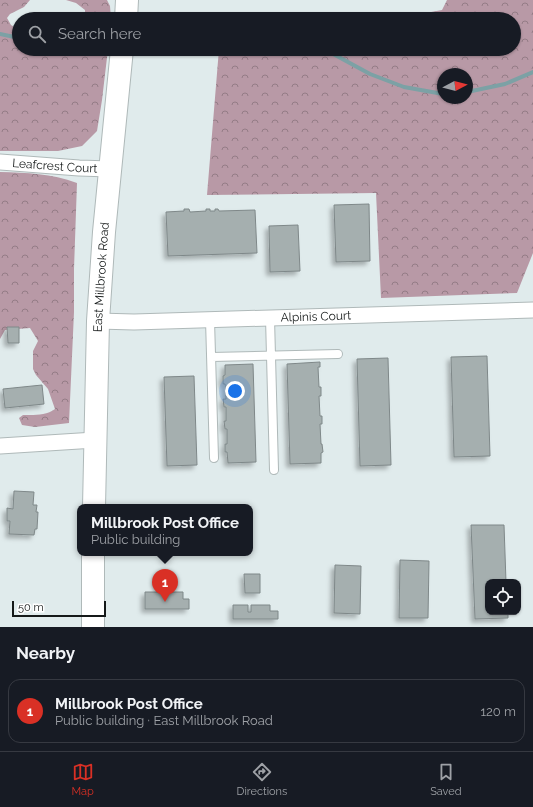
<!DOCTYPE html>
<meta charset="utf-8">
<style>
:root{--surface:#171b24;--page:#20242c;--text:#f1f3f6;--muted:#9ea1a6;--line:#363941;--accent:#d93025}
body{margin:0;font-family:Raleway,sans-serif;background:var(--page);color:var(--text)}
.controls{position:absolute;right:12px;bottom:12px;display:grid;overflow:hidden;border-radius:8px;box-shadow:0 1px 3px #0004}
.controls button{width:36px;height:36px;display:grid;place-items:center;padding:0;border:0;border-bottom:1px solid var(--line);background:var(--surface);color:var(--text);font:20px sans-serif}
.compass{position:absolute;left:437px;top:68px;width:36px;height:36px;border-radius:50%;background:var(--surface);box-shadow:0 1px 3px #0004;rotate:83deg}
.scale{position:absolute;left:12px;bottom:10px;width:94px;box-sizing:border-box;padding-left:4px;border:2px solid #151919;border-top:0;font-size:11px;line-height:14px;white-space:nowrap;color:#151919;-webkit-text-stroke:3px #fff;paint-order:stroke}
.you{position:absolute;left:235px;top:391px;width:14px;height:14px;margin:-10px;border:3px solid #fff;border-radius:50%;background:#1a73e8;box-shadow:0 0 0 6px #1a73e833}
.badge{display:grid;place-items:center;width:26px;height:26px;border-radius:50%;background:var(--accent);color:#fff;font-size:13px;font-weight:700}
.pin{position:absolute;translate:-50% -33px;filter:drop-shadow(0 1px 2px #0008)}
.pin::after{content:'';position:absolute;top:21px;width:14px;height:12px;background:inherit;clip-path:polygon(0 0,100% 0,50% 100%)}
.popup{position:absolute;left:77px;top:504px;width:176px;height:52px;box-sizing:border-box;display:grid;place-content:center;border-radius:8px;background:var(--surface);filter:drop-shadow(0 1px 3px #0005);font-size:13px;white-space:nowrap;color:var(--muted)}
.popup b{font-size:15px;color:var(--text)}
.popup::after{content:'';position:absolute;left:50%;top:100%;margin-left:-8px;border:8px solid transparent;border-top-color:var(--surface)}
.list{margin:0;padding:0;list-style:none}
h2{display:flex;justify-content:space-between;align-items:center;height:52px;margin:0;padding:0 16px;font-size:17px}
h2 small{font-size:13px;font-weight:400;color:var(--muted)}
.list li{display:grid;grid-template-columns:26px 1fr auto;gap:12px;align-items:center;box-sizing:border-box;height:64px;margin:0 8px 8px;padding:0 8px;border:1px solid var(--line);border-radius:12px}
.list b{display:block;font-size:15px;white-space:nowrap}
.list p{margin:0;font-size:13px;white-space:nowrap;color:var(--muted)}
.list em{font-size:13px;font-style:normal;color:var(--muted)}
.icon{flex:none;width:22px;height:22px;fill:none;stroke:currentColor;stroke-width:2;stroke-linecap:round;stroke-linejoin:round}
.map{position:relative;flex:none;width:533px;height:627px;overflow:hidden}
.search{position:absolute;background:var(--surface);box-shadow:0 1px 3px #0004;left:12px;right:12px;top:12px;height:44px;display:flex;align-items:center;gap:10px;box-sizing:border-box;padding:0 14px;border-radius:22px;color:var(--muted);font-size:15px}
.sheet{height:124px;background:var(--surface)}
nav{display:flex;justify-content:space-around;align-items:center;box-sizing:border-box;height:56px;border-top:1px solid var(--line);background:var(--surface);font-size:11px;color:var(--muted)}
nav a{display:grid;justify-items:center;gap:2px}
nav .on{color:var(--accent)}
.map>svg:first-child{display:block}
.forest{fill:url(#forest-crowns);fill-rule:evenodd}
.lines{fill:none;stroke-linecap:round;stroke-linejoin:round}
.stream{stroke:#7ca1a5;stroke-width:4}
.building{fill:#a5afaf;stroke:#7f8889;filter:url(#shadow)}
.service-casing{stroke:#afb9b9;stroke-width:10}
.minor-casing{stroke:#afb9b9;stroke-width:17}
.primary-casing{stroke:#afb9b9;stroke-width:24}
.service{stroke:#fff;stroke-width:8}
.minor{stroke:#fff;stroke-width:15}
.primary{stroke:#fff;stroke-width:22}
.labels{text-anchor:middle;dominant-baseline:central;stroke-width:3.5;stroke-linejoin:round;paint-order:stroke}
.street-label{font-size:12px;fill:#151919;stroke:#fff}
</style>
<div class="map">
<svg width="533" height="627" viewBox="0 0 533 627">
<defs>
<pattern id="forest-crowns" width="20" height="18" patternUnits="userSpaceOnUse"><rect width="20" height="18" fill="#b899a6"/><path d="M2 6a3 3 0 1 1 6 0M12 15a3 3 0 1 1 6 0" fill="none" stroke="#947c86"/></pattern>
<filter id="shadow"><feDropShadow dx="-3.5" dy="3.5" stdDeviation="2" flood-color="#0004"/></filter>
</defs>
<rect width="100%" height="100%" fill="#e0ebec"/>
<!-- forest -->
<path class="forest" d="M0 0H30L24 7 10 14 7 18 11 25 19 30V49H108L102 100 97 131 82 146 58 151H0Z
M66 0H107L110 6 111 19H85V10L76 3Z
M447 0H533V253L517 293 381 298 376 193 207 195 219 49H514V19H393L442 10ZM443 74H467V98H443Z
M0 172C27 173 51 173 77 183L74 269V312L69 423 35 427 22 425 19 418 23 415C33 415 46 416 55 409L48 389 36 375 33 369V351L38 341 30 328 5 330 0 339Z"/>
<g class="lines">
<!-- stream -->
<path class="stream" d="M0 34 19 38
M324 49 370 74 404 87 443 94
M467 92 505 84 533 72"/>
</g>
<!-- building -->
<path class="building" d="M369 204 370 261 336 262 334 205Z
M184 209H189L190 212 206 211V209H210V211H215V209H218L219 211 255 210 257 253 168 256 166 212 184 211Z
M298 225 300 271 270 272 269 226Z
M7 327H19V343H8Z
M487 356 490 456 454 457 451 357Z
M388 358 391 465 360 466 357 359Z
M320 362V367H318L319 387H321V396H319L320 416H322V424H320L321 444H322L323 452 321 453V463L290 464 287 364Z
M253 364 256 462 228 463 227 452H225V444H227V429H225L224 421H226V407H224L223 399H226L225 384H223V376L225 375V365Z
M194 376 197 465 167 466 164 377Z
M42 385 44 404 5 408 3 389Z
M14 491 34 492 33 505H37L36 512H38L37 529H35L34 535 9 534 10 521H7V508L13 509Z
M471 525H504L506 582H488V612H508V618L475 619Z
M400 560 429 561 428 618H399Z
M335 565 361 566 360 614 334 613Z
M244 574H260V593H245Z
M145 592H183V599H189V609H145Z
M233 605H248V612H251V605H270V611H278V619H233Z"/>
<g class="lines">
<!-- service casing -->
<g class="service-casing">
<path id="service" d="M270 318 274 470
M210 320 214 458
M211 357 338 354"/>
</g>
<!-- minor casing -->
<g class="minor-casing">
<g id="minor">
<path id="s1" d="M0 162 79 168 110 169"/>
<path id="s2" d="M98 321 134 322 533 310"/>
<path d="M0 446 95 440"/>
</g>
</g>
<!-- primary casing -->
<g class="primary-casing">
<g id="primary">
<path d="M126 19 127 0"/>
<path id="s3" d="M94 507 98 321 104 232 122 49"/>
<path d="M93 627V553"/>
</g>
</g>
<!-- service -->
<use href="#service" class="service"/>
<!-- minor -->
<use href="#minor" class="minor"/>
<!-- primary -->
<use href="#primary" class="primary"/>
</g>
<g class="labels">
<!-- street labels -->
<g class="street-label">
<text stroke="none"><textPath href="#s1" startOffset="55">Leafcrest Court</textPath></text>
<text stroke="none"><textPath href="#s3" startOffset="230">East Millbrook Road</textPath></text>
<text stroke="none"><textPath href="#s2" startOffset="218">Alpinis Court</textPath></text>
</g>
</g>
</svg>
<div class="controls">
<button><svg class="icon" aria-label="locate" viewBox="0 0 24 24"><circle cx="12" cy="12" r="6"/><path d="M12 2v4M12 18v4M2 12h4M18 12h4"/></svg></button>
</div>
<svg class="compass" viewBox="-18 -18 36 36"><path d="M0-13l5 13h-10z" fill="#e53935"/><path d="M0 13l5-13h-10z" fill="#9ea1a6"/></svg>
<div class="scale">50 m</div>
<div class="you"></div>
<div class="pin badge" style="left:165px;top:602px">1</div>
<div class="popup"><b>Millbrook Post Office</b>Public building</div>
<div class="search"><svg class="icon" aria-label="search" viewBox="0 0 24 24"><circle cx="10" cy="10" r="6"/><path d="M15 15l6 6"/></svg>Search here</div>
</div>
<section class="sheet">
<h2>Nearby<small></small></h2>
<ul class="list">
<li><span class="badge">1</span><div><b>Millbrook Post Office</b><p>Public building · East Millbrook Road</p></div><em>120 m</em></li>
</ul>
</section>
<nav>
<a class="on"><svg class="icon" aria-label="map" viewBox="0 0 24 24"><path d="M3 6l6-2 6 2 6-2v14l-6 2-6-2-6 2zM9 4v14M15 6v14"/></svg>Map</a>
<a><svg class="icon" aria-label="directions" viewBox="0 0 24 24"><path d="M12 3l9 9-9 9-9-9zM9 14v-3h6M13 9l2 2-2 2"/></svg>Directions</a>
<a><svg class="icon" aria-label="saved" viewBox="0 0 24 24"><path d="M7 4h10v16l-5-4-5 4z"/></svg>Saved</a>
</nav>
